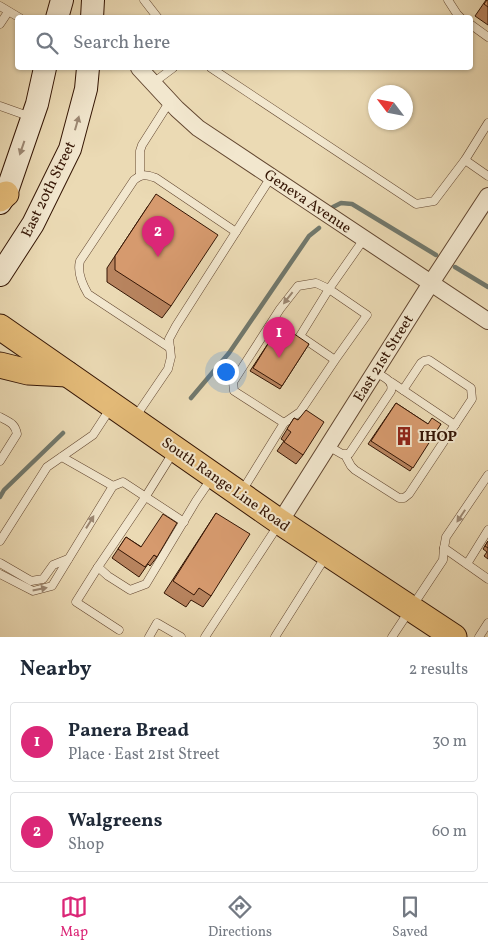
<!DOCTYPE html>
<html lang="en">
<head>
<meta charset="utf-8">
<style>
	body { margin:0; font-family:Vollkorn,serif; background:#f6f6f7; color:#1f2937 }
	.compass { position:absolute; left:368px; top:85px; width:45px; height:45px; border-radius:50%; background:#fff; box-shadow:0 1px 4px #0004; rotate:302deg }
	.you { position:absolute; left:225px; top:371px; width:18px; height:18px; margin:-12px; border:4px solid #fff; border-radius:50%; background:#1a73e8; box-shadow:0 0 0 8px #1a73e833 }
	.badge { display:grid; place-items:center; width:32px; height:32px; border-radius:50%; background:#db2777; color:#fff; font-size:16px; font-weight:700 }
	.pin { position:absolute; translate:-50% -41px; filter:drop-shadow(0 1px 2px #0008) }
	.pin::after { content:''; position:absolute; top:26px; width:18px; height:15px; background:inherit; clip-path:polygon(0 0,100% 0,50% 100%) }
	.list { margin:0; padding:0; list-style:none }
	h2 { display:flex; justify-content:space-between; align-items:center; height:65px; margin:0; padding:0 20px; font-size:21px }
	h2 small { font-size:16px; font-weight:400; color:#747a83 }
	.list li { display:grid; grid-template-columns:32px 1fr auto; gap:15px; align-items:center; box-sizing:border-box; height:80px; margin:0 10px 10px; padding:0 10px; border:1px solid #e0e1e3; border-radius:5px }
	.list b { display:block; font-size:19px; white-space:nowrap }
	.list p { margin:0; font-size:16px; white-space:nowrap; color:#747a83 }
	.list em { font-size:16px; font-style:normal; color:#747a83 }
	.icon { flex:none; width:28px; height:28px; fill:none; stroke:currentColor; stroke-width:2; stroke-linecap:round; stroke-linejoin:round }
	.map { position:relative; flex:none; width:488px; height:637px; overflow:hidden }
	.search { position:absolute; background:#fff; box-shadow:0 1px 4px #0004; left:15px; right:15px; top:15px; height:55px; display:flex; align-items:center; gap:12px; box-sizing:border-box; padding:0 18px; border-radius:5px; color:#747a83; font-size:19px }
	.sheet { height:245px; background:#fff }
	nav { display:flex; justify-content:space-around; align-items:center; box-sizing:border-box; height:70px; border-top:1px solid #e0e1e3; background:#fff; font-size:14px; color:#747a83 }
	nav a { display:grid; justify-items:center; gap:2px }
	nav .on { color:#db2777 }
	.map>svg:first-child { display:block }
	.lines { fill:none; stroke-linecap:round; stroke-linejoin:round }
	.stream { stroke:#71786c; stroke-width:4.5 }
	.service-casing { stroke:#624630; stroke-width:9 }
	.minor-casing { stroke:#624630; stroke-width:18 }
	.secondary-casing { stroke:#341504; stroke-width:24 }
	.primary-casing { stroke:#341504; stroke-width:27 }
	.service { stroke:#f2e7ce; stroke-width:8 }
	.minor { stroke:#f2e7ce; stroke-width:16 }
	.secondary { stroke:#f2e7ce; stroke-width:22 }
	.primary { stroke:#e6bd7a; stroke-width:25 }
	.wall { fill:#b8845f; stroke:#341504 }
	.building { fill:#d69a6e; stroke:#341504 }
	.oneway { fill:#9c8873 }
	.labels { text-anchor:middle; stroke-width:4; stroke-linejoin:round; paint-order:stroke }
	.street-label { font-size:15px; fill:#341504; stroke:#f2e7ce }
	.poi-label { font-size:15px; font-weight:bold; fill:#341504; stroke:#f2e7ce; text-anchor:start }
</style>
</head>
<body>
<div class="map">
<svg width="488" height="637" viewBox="0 0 488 637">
	<rect width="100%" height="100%" fill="#ebdab4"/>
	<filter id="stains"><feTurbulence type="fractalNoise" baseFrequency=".004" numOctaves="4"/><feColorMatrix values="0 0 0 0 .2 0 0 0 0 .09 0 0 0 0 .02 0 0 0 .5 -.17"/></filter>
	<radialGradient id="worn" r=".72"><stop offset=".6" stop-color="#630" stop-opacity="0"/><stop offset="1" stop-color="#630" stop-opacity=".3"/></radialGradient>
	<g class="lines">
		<g class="stream">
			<path d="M333,207L341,203L352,204L436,255"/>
			<path d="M455,267L488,287"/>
			<path d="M191,398L229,353L309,236L319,228"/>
			<path d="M0,497L4,490L63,433"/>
		</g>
		<g class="service-casing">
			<g id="service">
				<path d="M144,0L158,18"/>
				<path d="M448,0L457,14L461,18"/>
				<path d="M0,6L20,18"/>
				<path d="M0,24L8,12"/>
				<path d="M470,24L488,37"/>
				<path d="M211,68L416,204L434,201L465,160L488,176"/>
				<path d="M153,83L173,68"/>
				<path d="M0,106L31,117"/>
				<path d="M465,160L488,123"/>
				<path d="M140,175V151L142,145L170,101"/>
				<path d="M170,348L88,294C82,284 77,272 80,261L134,180C143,173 147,175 156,178L236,232"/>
				<path d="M335,360L300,412L284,423L234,391L233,382L280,309L298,286L316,283L329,289L367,315L335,360L300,336L329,289L364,239"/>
				<path d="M403,390L455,425"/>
				<path d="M136,416L168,369L171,357L169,339L176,326L271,177"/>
				<path d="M0,417C9,422 15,423 17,434L0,461"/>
				<path d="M328,446L342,454H349L391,391C394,380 383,377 375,372"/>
				<path d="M174,451L146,496L98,567L108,576L130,590L146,584L196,501L211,479"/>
				<path d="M345,455L351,466L355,470L399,498H404L409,494L472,399L471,388L429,360L424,361L421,363L403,390L391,382"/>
				<path d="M62,457L113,486"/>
				<path d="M488,475L446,537L444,548L488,579"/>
				<path d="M242,491L284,423"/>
				<path d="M0,541L47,467L93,435L110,409"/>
				<path d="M0,563L31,581L43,579L53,565L68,559"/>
				<path d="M467,564L488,530"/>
				<path d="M98,567L76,602L119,630"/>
				<path d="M0,574L33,591L52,586L113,486L123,482L184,522"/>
				<path d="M149,637L157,623L181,637"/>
				<path d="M205,637L279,524"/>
				<path d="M275,637L326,556"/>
				<path d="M392,637L443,560L444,548"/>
				<path d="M479,637L488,623"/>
			</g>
		</g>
		<g class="minor-casing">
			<g id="minor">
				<path d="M139,68L177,109L198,128L488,321"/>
				<path d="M280,522L431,283L488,196"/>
			</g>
		</g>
		<g class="secondary-casing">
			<g id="secondary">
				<path d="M57,18L62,0"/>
				<path d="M92,18L93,0"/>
				<path d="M0,203L6,194L37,104L45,68"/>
				<path d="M0,275L33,224L70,149L86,89L88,68"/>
			</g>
		</g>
		<g class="primary-casing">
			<g id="primary">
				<path d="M0,199L6,194"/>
				<path d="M0,327L280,522L454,637"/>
				<path d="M0,365L28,372L67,374"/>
			</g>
		</g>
		<use href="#service" class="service"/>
		<use href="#minor" class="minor"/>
		<use href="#secondary" class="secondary"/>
		<use href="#primary" class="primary"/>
	</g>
	<g class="wall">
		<path d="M486,0H488V25L475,16Z"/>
		<path d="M148,206L171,306L162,318L107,282V268Z"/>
		<path d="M271,339L274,341L309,344L280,389L250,371Z"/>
		<path d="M396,403L428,424H441L410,471L368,444Z"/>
		<path d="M294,418L298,420L303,455L296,464L277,451L284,441L281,439Z"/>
		<path d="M216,513L211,596L203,607L191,600L186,607L164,593Z"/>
		<path d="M126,537L157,557L150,566L148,564L139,577L112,558Z"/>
		<path d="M488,541V559L484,556L487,552L483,549Z"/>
	</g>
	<g class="building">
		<path d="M487,0H488V7L484,4Z"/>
		<path d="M156,194L218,235L171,306L115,270V256Z"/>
		<path d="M284,327L309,344L282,386L253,368L271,339L275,341Z"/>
		<path d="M396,403L428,424L432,418L441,424L413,468L371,441Z"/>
		<path d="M306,410L324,422L303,455L284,442L291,432L287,429L294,418L298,420Z"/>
		<path d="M216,513L250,534L211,596L199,588L194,595L173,581Z"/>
		<path d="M163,514L177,523L157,557L154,555L145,567L118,549L126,537L141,547Z"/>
		<path d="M488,541V548L485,546Z"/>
	</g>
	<defs><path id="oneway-solid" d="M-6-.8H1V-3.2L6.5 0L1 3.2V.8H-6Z" transform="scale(1.25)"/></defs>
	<g class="oneway">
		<use href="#oneway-solid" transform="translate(77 123) rotate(-74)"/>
		<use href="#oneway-solid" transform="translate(22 148) rotate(109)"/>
		<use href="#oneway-solid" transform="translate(288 298) rotate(128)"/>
		<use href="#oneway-solid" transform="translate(461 516) rotate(124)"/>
		<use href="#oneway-solid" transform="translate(90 522) rotate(-58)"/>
		<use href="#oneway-solid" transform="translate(40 589) rotate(-11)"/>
	</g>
	<defs>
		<g id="building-bare" transform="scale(1.5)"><path d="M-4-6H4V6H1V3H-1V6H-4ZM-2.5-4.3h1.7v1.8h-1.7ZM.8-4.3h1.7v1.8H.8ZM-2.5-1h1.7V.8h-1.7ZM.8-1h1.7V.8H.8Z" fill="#8f2418" stroke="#f2e7ce" stroke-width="2.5" paint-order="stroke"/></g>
	</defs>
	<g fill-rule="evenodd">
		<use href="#building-bare" x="404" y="436"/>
	</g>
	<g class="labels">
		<g class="street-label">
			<text transform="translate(48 189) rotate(-64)" y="5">East 20th Street</text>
			<text transform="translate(308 201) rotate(34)" y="5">Geneva Avenue</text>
			<text transform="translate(383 358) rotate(-58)" y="5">East 21st Street</text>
			<text transform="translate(226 484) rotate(35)" y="5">South Range Line Road</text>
		</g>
		<g class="poi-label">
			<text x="419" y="441">IHOP</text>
		</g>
	</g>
	<rect width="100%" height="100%" filter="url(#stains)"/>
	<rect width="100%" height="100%" fill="url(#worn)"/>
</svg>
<svg class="compass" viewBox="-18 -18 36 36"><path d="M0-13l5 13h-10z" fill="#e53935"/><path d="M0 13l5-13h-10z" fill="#747a83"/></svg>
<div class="you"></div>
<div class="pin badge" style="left:279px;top:358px">1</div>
<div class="pin badge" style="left:158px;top:257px">2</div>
<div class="search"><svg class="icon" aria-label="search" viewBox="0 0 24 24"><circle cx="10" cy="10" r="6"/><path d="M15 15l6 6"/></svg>Search here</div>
</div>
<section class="sheet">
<h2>Nearby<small>2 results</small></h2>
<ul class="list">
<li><span class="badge">1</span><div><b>Panera Bread</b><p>Place · East 21st Street</p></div><em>30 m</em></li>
<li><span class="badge">2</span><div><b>Walgreens</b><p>Shop</p></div><em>60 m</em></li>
</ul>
</section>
<nav>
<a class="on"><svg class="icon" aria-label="map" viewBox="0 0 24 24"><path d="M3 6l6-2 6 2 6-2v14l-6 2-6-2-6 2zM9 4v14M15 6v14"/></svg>Map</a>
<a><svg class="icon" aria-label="directions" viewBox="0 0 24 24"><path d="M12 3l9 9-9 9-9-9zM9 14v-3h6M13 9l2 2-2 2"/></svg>Directions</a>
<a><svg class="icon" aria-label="saved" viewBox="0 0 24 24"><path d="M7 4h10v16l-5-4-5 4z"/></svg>Saved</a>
</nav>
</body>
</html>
